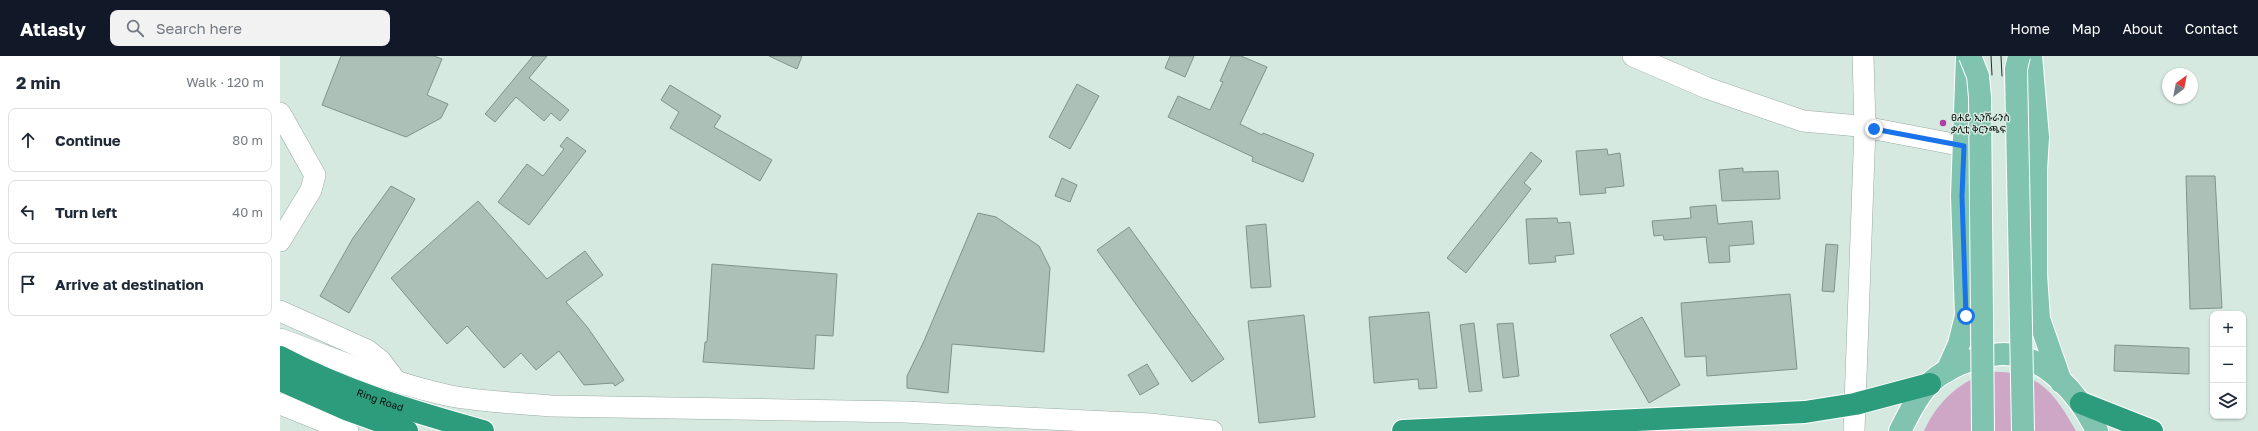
<!DOCTYPE html>
<html lang="en">
<head>
<meta charset="utf-8">
<style>
	body { margin:0; font-family:"Golos Text","Noto Sans Ethiopic",sans-serif; background:#f2f2f3; color:#1f2937 }
	.controls { position:absolute; right:12px; bottom:12px; display:grid; overflow:hidden; border-radius:8px; box-shadow:0 1px 3px #0004 }
	.controls button { width:36px; height:36px; display:grid; place-items:center; padding:0; border:0; border-bottom:1px solid #e0e1e3; background:#fff; color:#1f2937; font:20px sans-serif }
	.compass { position:absolute; left:1882px; top:12px; width:36px; height:36px; border-radius:50%; background:#fff; box-shadow:0 1px 3px #0004; rotate:32deg }
	.stop { position:absolute; width:12px; height:12px; margin:-9px; border:3px solid #1a73e8; border-radius:50%; background:#fff }
	.stop.end { background:#1a73e8; border-color:#fff; box-shadow:0 1px 4px #0008 }
	.list { margin:0; padding:0; list-style:none }
	h2 { display:flex; justify-content:space-between; align-items:center; height:52px; margin:0; padding:0 16px; font-size:17px }
	h2 small { font-size:13px; font-weight:400; color:#747a83 }
	.list li { display:grid; grid-template-columns:26px 1fr auto; gap:12px; align-items:center; box-sizing:border-box; height:64px; margin:0 8px 8px; padding:0 8px; border:1px solid #e0e1e3; border-radius:8px }
	.list b { display:block; font-size:15px; white-space:nowrap }
	.list em { font-size:13px; font-style:normal; color:#747a83 }
	.icon { flex:none; width:22px; height:22px; fill:none; stroke:currentColor; stroke-width:2; stroke-linecap:round; stroke-linejoin:round }
	.map { position:relative; flex:none; width:1978px; height:375px; overflow:hidden }
	header { display:flex; align-items:center; gap:24px; box-sizing:border-box; height:56px; padding:0 20px; background:#111827; color:#fff }
	header strong { font-size:19px }
	nav { display:flex; gap:22px; margin-inline-start:auto; font-size:14px }
	.search { width:280px; height:36px; background:#f2f2f3; display:flex; align-items:center; gap:10px; box-sizing:border-box; padding:0 14px; border-radius:8px; color:#747a83; font-size:15px }
	main { display:flex }
	aside { flex:1; background:#fff }
	.map>svg:first-child { display:block }
	.green { fill:#cea6c6 }
	.building { fill:#adc0b8; stroke:#81928b }
	.lines { fill:none; stroke-linecap:round; stroke-linejoin:round }
	.minor-casing { stroke:#99aba4; stroke-width:22 }
	.major-casing { stroke:#fff; stroke-width:24 }
	.highway-casing { stroke:#fff; stroke-width:24 }
	.minor { stroke:#fff; stroke-width:21 }
	.major { stroke:#80c4b0; stroke-width:22 }
	.highway { stroke:#2c9c7c; stroke-width:22 }
	.tram { stroke:#242c28; stroke-width:1 }
	.major-bridge-casing { stroke:#fff; stroke-width:24; stroke-linecap:butt }
	.major-bridge { stroke:#80c4b0; stroke-width:22 }
	.route { stroke:#1a73e8; stroke-width:5 }
	.poi-dot { fill:#ae41a0; stroke:#d6e9e1; stroke-width:1.5 }
	.labels { text-anchor:middle; stroke-width:3; stroke-linejoin:round; paint-order:stroke }
	.poi-label { font-size:10px; fill:#080e0b; stroke:#d6e9e1; text-anchor:start }
	.street-label { font-size:10px; fill:#080e0b; stroke:#d6e9e1 }
</style>
</head>
<body>
<header>
<strong>Atlasly</strong>
<div class="search"><svg class="icon" aria-label="search" viewBox="0 0 24 24"><circle cx="10" cy="10" r="6"/><path d="M15 15l6 6"/></svg>Search here</div>
<nav><a>Home</a><a>Map</a><a>About</a><a>Contact</a></nav>
</header>
<main>
<aside>
<h2>2 min<small>Walk · 120 m</small></h2>
<ul class="list">
<li><svg class="icon" aria-label="ahead" viewBox="0 0 24 24"><path d="M12 20V5M6 11l6-6 6 6"/></svg><div><b>Continue</b></div><em>80 m</em></li>
<li><svg class="icon" aria-label="left" viewBox="0 0 24 24"><path d="M17 20v-9H6M10 6l-5 5 5 5"/></svg><div><b>Turn left</b></div><em>40 m</em></li>
<li><svg class="icon" aria-label="arrive" viewBox="0 0 24 24"><path d="M6 21V4h12l-3 4 3 4H6"/></svg><div><b>Arrive at destination</b></div></li>
</ul>
</aside>
<div class="map">
<svg width="1978" height="375" viewBox="0 0 1978 375">
	<rect width="100%" height="100%" fill="#d6e9e1"/>
	<path class="green" d="M1708,316C1758,314 1773,335 1796,375H1644C1657,346 1678,327 1708,316Z"/>
	<g class="building">
		<path d="M61,0H154L162,3L147,39L168,48L161,62L126,81L42,49Z"/>
		<path d="M253,0H267L249,22L289,54L280,65L271,57L264,65L236,41L215,66L205,58Z"/>
		<path d="M489,0H522L517,13Z"/>
		<path d="M890,0H914L905,21L885,12Z"/>
		<path d="M951,0H961L987,11L960,68L982,79L983,77L1034,98L1023,126L972,105L973,101L888,61L898,40L930,54L943,26L940,25Z"/>
		<path d="M797,28L819,40L790,93L769,81Z"/>
		<path d="M390,29L441,60L434,71L492,104L480,125L390,72L399,56L381,44Z"/>
		<path d="M287,81L306,95L249,169L218,146L247,108L263,120L284,93L280,90Z"/>
		<path d="M1327,93L1328,99L1340,97L1344,130L1325,132L1326,137L1300,139L1296,95Z"/>
		<path d="M1251,96L1262,105L1244,127L1251,133L1186,217L1167,202Z"/>
		<path d="M1463,112V116L1498,115L1500,143L1442,145L1439,114Z"/>
		<path d="M1906,120H1935L1942,252L1910,253Z"/>
		<path d="M782,122L797,129L790,146L775,140Z"/>
		<path d="M111,130L135,143L69,257L40,240L73,182Z"/>
		<path d="M198,145L267,223L305,195L323,219L286,246L308,272L344,324L335,330L333,327L304,329L279,295L256,314L241,297L224,312L187,270L167,288L111,222Z"/>
		<path d="M1436,149L1438,168L1472,165L1474,188L1449,190L1450,206L1429,207L1426,181L1384,184L1383,179L1374,180L1372,165L1411,162L1410,151Z"/>
		<path d="M698,157L716,161L759,190L770,212L764,296L672,288L668,337L627,332V320L644,285Z"/>
		<path d="M1277,162L1278,167L1290,166L1294,198L1275,200L1276,206L1249,208L1246,163Z"/>
		<path d="M986,168L991,231L971,232L966,170Z"/>
		<path d="M849,171L944,303L912,326L817,194Z"/>
		<path d="M1546,188L1558,189L1554,236L1542,235Z"/>
		<path d="M432,208L557,218L553,280L536,279L534,313L423,306L425,286H427Z"/>
		<path d="M1510,238L1517,313L1427,320L1426,300L1405,301L1401,247Z"/>
		<path d="M1149,256L1157,332L1139,333L1138,323L1094,327L1089,261Z"/>
		<path d="M1024,259L1035,361L979,367L968,265Z"/>
		<path d="M1362,261L1400,329L1369,347L1330,279Z"/>
		<path d="M1194,267L1202,335L1189,336L1180,269Z"/>
		<path d="M1233,267L1239,320L1223,322L1217,268Z"/>
		<path d="M1835,289L1909,292V318L1834,315Z"/>
		<path d="M867,308L879,328L860,339L848,319Z"/>
	</g>
	<g class="lines">
		<g class="minor-casing">
			<g id="minor">
				<path d="M1353,0L1427,32L1523,65L1579,70L1684,90"/>
				<path d="M0,57L35,119L31,134L0,185"/>
				<path d="M0,255L87,294L100,304L116,325"/>
				<path d="M0,283C56,303 112,328 171,340C203,346 237,347 271,350L625,356L870,368L932,375"/>
				<path d="M0,348L68,375"/>
				<path d="M1574,375L1585,71L1583,0"/>
			</g>
		</g>
		<g class="major-casing">
			<g id="major">
				<path d="M1751,0L1758,81L1756,114V218L1759,263L1781,326"/>
				<path d="M1667,315L1679,288L1686,260L1682,140L1687,0"/>
				<path d="M1620,375C1628,359 1637,341 1649,328C1661,316 1681,306 1697,303C1705,301 1714,298 1722,298C1765,297 1800,340 1817,375"/>
			</g>
		</g>
		<g class="highway-casing">
			<g id="highway">
				<path id="s1" d="M0,301C64,335 134,356 203,375"/>
				<path d="M0,324L68,354L127,375"/>
				<path d="M1801,347L1872,375"/>
				<path d="M1123,375L1525,356L1575,348L1650,328"/>
			</g>
		</g>
		<use href="#minor" class="minor"/>
		<use href="#major" class="major"/>
		<use href="#highway" class="highway"/>
		<g class="tram">
			<path d="M1711,0L1712,19"/>
			<path d="M1721,0L1722,20"/>
		</g>
		<g class="major-bridge-casing">
			<g id="major-bridge">
				<path d="M1690,0L1698,20L1700,41L1703,375"/>
				<path d="M1739,0L1736,13L1743,375"/>
			</g>
		</g>
		<use href="#major-bridge" class="major-bridge"/>
	</g>
	<g class="lines">
		<path class="route" d="M1594,73L1684,90L1682,140L1686,260"/>
	</g>
	<circle class="poi-dot" cx="1663" cy="67" r="4"/>
	<g class="labels">
		<g class="poi-label">
			<text x="1671" y="65">ፀሐይ ኢንሹራንስ<tspan x="1671" dy="12">ቃሊቲ ቅርንጫፍ</tspan></text>
		</g>
		<g class="street-label">
			<text dy="4" stroke="none"><textPath href="#s1" startOffset="109">Ring Road</textPath></text>
		</g>
	</g>
</svg>
<div class="controls">
<button>+</button>
<button>−</button>
<button><svg class="icon" aria-label="layers" viewBox="0 0 24 24"><path d="M12 4l9 5-9 5-9-5zM3 14l9 5 9-5"/></svg></button>
</div>
<svg class="compass" viewBox="-18 -18 36 36"><path d="M0-13l5 13h-10z" fill="#e53935"/><path d="M0 13l5-13h-10z" fill="#747a83"/></svg>
<div class="stop" style="left:1686px;top:260px"></div>
<div class="stop end" style="left:1594px;top:73px"></div>
</div>
</main>
</body>
</html>
